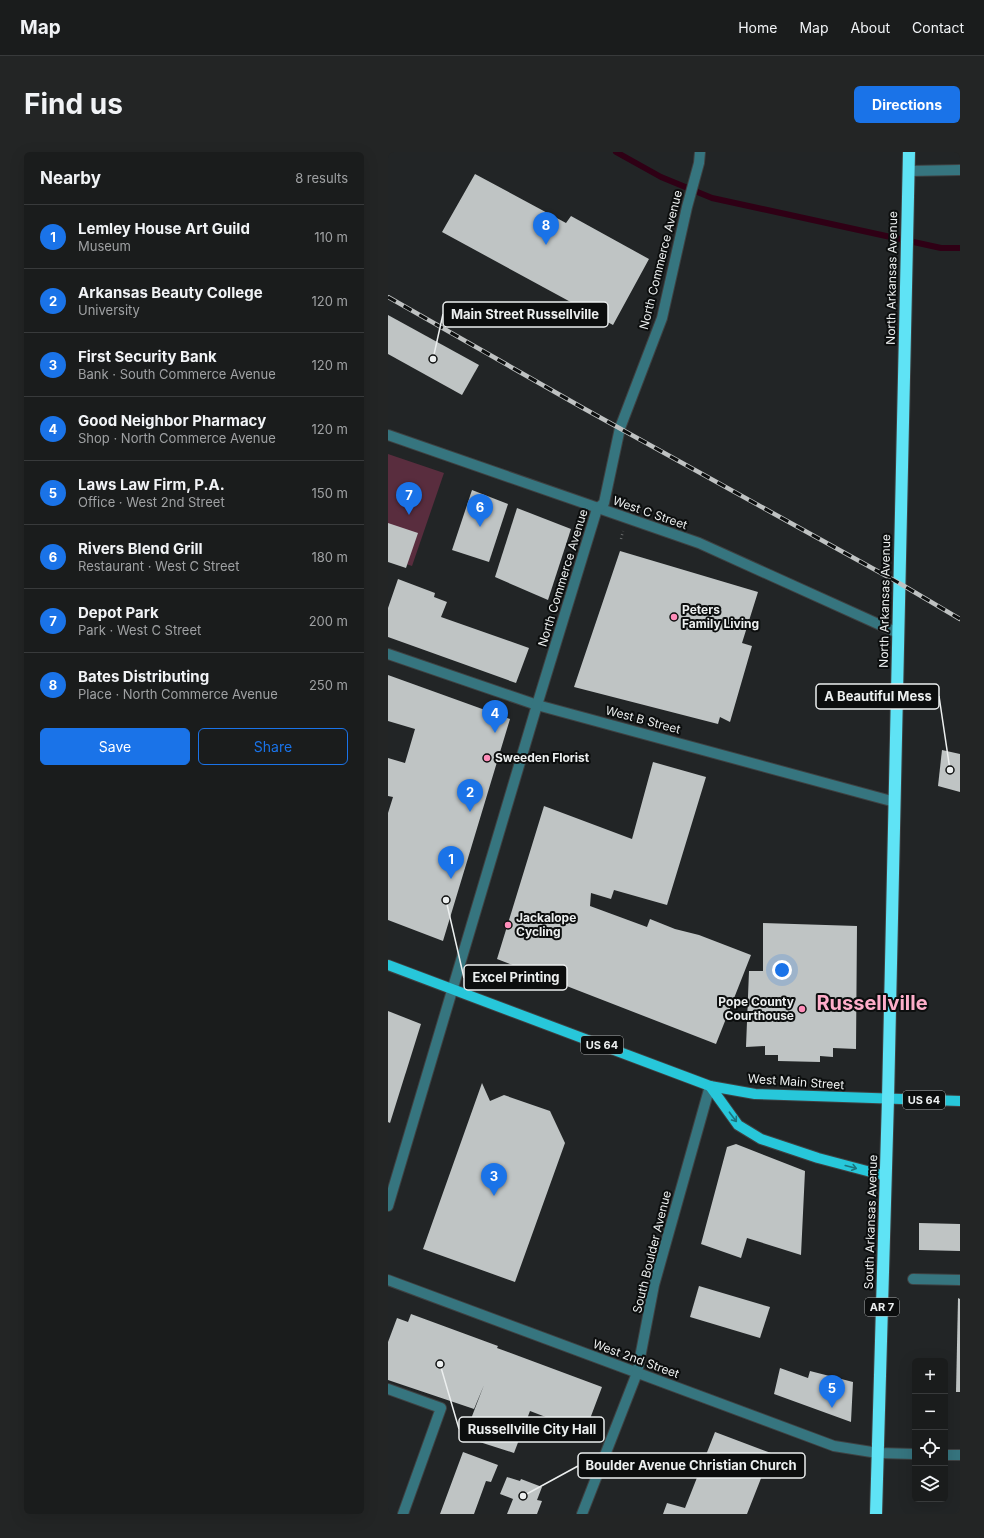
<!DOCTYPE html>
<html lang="en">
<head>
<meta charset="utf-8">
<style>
	body { margin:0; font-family:Inter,sans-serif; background:#232525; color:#f1f3f6 }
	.controls { position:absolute; right:12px; bottom:12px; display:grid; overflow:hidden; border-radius:6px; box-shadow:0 4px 16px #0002 }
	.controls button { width:36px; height:36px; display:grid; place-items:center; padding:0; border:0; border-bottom:1px solid #383a3b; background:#1a1c1c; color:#f1f3f6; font:20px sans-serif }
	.you { position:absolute; left:394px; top:818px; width:14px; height:14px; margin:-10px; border:3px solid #fff; border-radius:50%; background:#1a73e8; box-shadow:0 0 0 6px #1a73e833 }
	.badge { display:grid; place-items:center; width:26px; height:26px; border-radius:50%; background:#1a73e8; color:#fff; font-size:13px; font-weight:700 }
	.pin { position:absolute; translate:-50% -33px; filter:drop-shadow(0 1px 2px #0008) }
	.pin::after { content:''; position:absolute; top:21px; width:14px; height:12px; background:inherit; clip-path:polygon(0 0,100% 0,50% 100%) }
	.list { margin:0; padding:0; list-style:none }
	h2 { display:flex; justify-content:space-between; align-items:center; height:52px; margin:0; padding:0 16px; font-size:17px }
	h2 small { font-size:13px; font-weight:400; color:#9fa1a3 }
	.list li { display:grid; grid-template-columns:26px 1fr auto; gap:12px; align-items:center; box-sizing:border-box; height:64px; padding:0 16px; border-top:1px solid #383a3b }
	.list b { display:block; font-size:15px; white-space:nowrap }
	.list p { margin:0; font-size:13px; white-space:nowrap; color:#9fa1a3 }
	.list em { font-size:13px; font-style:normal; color:#9fa1a3 }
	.actions { display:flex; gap:8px; padding:12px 16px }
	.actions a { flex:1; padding:9px 0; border:1px solid #1a73e8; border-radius:6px; text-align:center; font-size:14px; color:#1a73e8 }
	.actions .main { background:#1a73e8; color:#fff }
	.icon { flex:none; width:22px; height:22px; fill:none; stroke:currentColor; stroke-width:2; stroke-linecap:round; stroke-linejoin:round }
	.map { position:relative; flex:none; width:572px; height:1362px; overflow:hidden; border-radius:6px }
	header { display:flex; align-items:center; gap:24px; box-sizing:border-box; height:56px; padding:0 20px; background:#1a1c1c; border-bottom:1px solid #383a3b }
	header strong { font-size:19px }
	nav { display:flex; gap:22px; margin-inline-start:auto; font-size:14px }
	.intro { display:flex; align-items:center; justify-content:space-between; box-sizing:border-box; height:96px; padding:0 24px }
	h1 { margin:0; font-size:28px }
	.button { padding:10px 18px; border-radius:6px; background:#1a73e8; color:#fff; font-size:14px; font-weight:700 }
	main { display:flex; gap:24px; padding:0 24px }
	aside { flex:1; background:#1a1c1c; border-radius:6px; box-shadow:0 4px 16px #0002 }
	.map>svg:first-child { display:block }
	.green { fill:#592d3e }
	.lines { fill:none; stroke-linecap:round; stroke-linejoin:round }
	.stream { stroke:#2f0015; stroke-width:6 }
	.building { fill:#bfc4c4 }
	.minor-casing { stroke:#3e4142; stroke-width:12 }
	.major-casing { stroke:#3e4142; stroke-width:12 }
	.highway-casing { stroke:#3e4142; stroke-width:14 }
	.path { stroke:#646767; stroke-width:2.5; stroke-dasharray:1 3; stroke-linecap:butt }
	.minor { stroke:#36757f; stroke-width:10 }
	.major { stroke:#27c7da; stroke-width:10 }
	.highway { stroke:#5fe3f5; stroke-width:12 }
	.rail-casing { stroke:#bfc2c2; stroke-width:4.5 }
	.rail { stroke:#0c0e0e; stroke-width:3; stroke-dasharray:9; stroke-linecap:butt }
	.oneway { stroke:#1b747e }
	.poi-dot { fill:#ff8eba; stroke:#0c0e0e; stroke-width:1.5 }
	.labels { text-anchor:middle; stroke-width:4; stroke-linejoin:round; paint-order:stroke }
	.shield { fill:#0c0e0e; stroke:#a9acac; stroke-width:1 }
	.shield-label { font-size:11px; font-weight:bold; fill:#ecefef }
	.street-label { font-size:12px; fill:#ecefef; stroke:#0c0e0e }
	.poi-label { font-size:12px; font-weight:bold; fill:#ecefef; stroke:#0c0e0e; text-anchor:start }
	.town-label { font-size:20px; font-weight:bold; fill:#feaeca; stroke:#0c0e0e }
	.leader { fill:none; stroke:#ecefef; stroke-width:1.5 }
	.callout-dot { fill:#ecefef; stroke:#0c0e0e; stroke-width:1.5 }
	.callout { fill:#0c0e0e; stroke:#ecefef; stroke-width:1.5 }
	.callout-label { font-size:13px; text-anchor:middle; font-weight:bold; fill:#ecefef }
</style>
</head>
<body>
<header>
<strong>Map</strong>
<nav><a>Home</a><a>Map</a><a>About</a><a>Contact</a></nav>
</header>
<div class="intro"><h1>Find us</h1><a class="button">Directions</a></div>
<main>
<aside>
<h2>Nearby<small>8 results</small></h2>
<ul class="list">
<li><span class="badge">1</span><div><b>Lemley House Art Guild</b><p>Museum</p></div><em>110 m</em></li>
<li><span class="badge">2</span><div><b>Arkansas Beauty College</b><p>University</p></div><em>120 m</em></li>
<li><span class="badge">3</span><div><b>First Security Bank</b><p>Bank · South Commerce Avenue</p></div><em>120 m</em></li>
<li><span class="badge">4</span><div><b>Good Neighbor Pharmacy</b><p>Shop · North Commerce Avenue</p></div><em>120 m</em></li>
<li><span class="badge">5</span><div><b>Laws Law Firm, P.A.</b><p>Office · West 2nd Street</p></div><em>150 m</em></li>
<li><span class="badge">6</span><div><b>Rivers Blend Grill</b><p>Restaurant · West C Street</p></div><em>180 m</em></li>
<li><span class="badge">7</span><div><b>Depot Park</b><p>Park · West C Street</p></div><em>200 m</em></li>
<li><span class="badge">8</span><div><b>Bates Distributing</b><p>Place · North Commerce Avenue</p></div><em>250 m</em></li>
</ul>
<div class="actions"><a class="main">Save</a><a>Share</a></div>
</aside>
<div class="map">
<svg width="572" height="1362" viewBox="0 0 572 1362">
	<rect width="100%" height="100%" fill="#222526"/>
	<path class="green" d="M0,302L56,321L24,414L0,406Z"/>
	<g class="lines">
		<path class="stream" d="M228,0L273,25L324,46L553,96H572"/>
	</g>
	<g class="building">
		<path d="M87,22L178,71L183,64L261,107L225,173L54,80Z"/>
		<path d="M0,163L91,213L74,243L0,202Z"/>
		<path d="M84,338L120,352L101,410L64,398Z"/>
		<path d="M129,356L183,377L160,448L107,425Z"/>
		<path d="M0,371L30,381L18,416L0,410Z"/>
		<path d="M232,399L370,440L354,491L364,494L342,570L332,565L330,572L186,535Z"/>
		<path d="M10,427L47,441L46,445L59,450L53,465L141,496L128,531L0,485V456Z"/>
		<path d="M0,523L122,567L55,789L0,768V661L5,645L0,644V606L17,611L27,577L0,569Z"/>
		<path d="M554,598L572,602V640L550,634Z"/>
		<path d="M265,610L318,625L279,753L226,738L223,747L203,741L202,754L259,775L262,767L287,777L311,783L363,803L328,892L109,807L156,654L244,687Z"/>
		<path d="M375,771L469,774L468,897L445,896V905L432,904V910L390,909V903H377V894L358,895L361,819H375Z"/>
		<path d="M0,859L33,872L2,971L0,970Z"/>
		<path d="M94,931L102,949L116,943L162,959L177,991L127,1130L35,1097Z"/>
		<path d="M348,992L417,1019L413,1103L359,1086L353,1106L313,1092L339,995Z"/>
		<path d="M531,1071L572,1072V1099L531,1098Z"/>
		<path d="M311,1134L382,1155L372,1186L302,1165Z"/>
		<path d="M570,1146L572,1147V1240H568Z"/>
		<path d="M23,1162L110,1194L109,1196L214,1235L197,1280L142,1259L126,1301L76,1285L96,1233L86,1257L0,1228V1190L9,1166L20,1170Z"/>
		<path d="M392,1216L420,1226L422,1219L465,1230L463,1270L386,1242Z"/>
		<path d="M327,1280L383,1301L359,1362H275L279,1351L297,1356Z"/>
		<path d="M75,1300L110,1313L103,1330L98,1329L86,1362H52Z"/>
		<path d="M119,1325L132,1329L133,1327L154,1335L149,1348L154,1349L149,1362H119L125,1347L112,1342Z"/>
	</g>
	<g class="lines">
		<g class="minor-casing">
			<g id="minor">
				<path d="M520,19L572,18"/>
				<path d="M0,283L311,391L510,481"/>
				<path d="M0,502L149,553L507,650"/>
				<path d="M0,1054L149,553L209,357L216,351L232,276L274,166L299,55L311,11L312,0"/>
				<path d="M525,1127L572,1128"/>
				<path d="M0,1128L446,1294L490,1301L527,1302"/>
				<path d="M0,1237L53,1256L15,1362"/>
				<path d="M557,1303H572"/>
				<path d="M194,1362L249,1221L266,1133L322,934"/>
			</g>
		</g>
		<g class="major-casing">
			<g id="major">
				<path d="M0,813L322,934L367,942L572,949"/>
				<path d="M322,934L350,973L373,987L430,1006L498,1024"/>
			</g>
		</g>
		<g class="highway-casing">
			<path id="highway" d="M488,1362L500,947L521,0"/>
		</g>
		<path class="path" d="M233,387L235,379"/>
		<use href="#minor" class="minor"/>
		<use href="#major" class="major"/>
		<use href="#highway" class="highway"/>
		<g class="rail-casing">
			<path id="rail" d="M0,145L195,256L511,431L572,467"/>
		</g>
		<use href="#rail" class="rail"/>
	</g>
	<defs><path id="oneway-shaft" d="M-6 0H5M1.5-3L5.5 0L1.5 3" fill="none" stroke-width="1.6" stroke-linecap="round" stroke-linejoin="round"/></defs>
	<g class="oneway">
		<use href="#oneway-shaft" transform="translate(345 965) rotate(53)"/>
		<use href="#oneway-shaft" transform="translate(463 1015) rotate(15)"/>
	</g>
	<g class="poi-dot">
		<circle cx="286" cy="465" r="4"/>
		<circle cx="99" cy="606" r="4"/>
		<circle cx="120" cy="773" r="4"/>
		<circle cx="414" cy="857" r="4"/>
	</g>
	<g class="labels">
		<g class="shield">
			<rect x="193" y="884" width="42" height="18" rx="3"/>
			<rect x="515" y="939" width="42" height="18" rx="3"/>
			<rect x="477" y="1146" width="34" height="18" rx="3"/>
		</g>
		<g class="shield-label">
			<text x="214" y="897">US 64</text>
			<text x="536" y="952">US 64</text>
			<text x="494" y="1159">AR 7</text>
		</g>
		<g class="street-label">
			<text transform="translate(273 108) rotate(-76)" y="4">North Commerce Avenue</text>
			<text transform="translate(504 126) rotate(-89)" y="4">North Arkansas Avenue</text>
			<text transform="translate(262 361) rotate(19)" y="4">West C Street</text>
			<text transform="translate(175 426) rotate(-73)" y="4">North Commerce Avenue</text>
			<text transform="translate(497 449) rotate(-89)" y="4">North Arkansas Avenue</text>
			<text transform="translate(255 568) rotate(15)" y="4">West B Street</text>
			<text transform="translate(408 930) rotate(4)" y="4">West Main Street</text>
			<text transform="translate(483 1070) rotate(-88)" y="4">South Arkansas Avenue</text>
			<text transform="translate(264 1100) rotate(-76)" y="4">South Boulder Avenue</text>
			<text transform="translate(248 1207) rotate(20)" y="4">West 2nd Street</text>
		</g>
		<g class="poi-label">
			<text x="294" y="462">Peters<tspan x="294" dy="14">Family Living</tspan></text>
			<text x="107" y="610">Sweeden Florist</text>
			<text x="128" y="770">Jackalope<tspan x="128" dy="14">Cycling</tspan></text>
			<text x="406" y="854" text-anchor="end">Pope County<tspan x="406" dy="14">Courthouse</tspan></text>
		</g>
		<g class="town-label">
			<text x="484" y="858">Russellville</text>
		</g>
	</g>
	<path class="leader" d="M45 207L55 162M562 618L551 544M58 748L76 826M52 1212L71 1277M135 1344L190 1314"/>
	<g class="callout-dot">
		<circle cx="45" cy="207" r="4"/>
		<circle cx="562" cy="618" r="4"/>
		<circle cx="58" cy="748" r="4"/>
		<circle cx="52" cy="1212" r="4"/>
		<circle cx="135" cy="1344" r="4"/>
	</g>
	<g class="callout">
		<rect x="55" y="150" width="165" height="25" rx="4"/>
		<rect x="428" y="532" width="123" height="25" rx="4"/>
		<rect x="76" y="813" width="103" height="25" rx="4"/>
		<rect x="71" y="1265" width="145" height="25" rx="4"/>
		<rect x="190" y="1301" width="227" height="25" rx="4"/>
	</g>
	<g class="callout-label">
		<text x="137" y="167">Main Street Russellville</text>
		<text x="490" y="549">A Beautiful Mess</text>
		<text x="128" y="830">Excel Printing</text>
		<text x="144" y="1282">Russellville City Hall</text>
		<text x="303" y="1318">Boulder Avenue Christian Church</text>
	</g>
</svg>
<div class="controls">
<button>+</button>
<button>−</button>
<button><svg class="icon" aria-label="locate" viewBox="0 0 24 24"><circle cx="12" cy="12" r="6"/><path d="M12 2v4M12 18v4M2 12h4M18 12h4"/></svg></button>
<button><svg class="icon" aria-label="layers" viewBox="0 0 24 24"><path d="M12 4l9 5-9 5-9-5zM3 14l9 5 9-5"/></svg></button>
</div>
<div class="you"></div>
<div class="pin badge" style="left:63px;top:727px">1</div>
<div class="pin badge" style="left:82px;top:660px">2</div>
<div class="pin badge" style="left:106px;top:1044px">3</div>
<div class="pin badge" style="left:107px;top:581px">4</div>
<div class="pin badge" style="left:444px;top:1256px">5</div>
<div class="pin badge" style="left:92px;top:375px">6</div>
<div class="pin badge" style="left:21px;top:363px">7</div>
<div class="pin badge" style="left:158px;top:93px">8</div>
</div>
</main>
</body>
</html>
